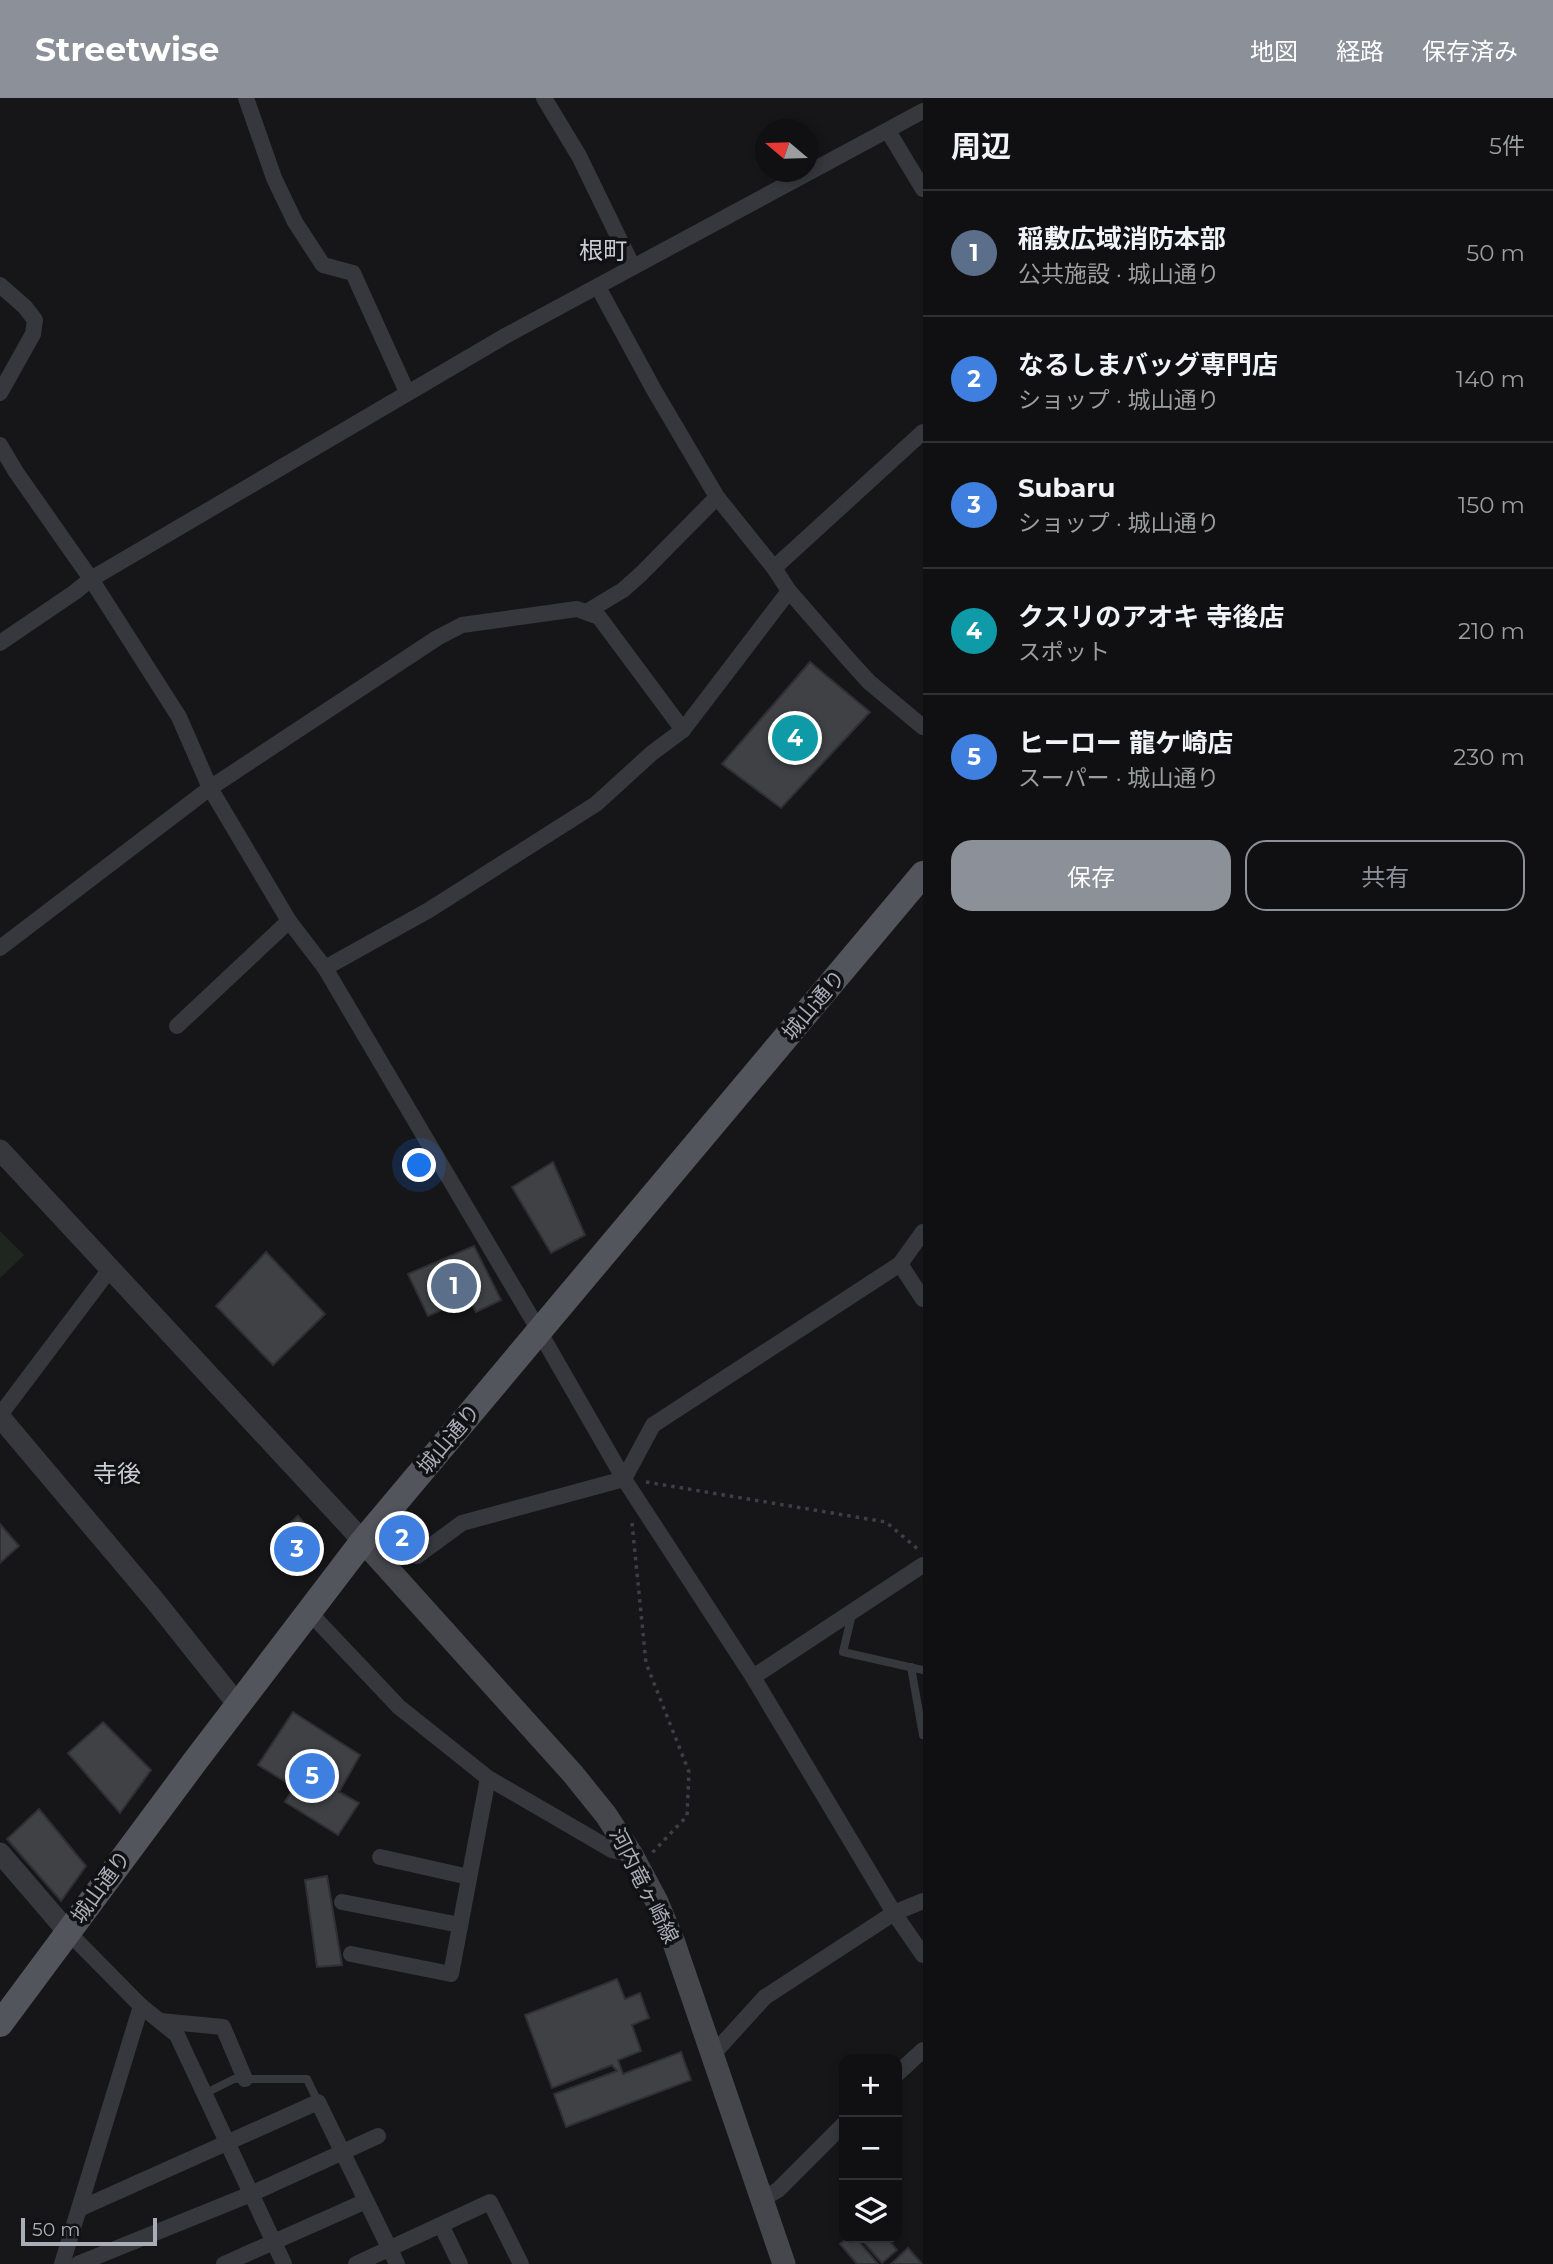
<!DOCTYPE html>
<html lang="ja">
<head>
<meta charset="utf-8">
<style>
	body { margin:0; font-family:Montserrat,"Noto Sans JP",sans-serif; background:#1e1e20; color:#f1f3f6 }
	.controls { position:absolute; right:21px; bottom:21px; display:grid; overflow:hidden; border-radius:14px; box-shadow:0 4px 10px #0003 }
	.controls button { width:63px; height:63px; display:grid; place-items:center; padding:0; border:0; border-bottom:2px solid #303032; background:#101012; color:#f1f3f6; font:35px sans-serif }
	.compass { position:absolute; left:755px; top:21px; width:63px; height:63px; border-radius:50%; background:#101012; box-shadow:0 4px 10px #0003; rotate:289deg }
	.scale { position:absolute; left:21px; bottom:18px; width:136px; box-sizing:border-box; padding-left:7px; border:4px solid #a8adb8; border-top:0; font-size:19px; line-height:24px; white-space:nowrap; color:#a8adb8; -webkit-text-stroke:5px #111113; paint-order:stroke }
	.you { position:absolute; left:420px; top:1068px; width:24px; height:24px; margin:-18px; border:5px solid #fff; border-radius:50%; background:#1a73e8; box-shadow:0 0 0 10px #1a73e833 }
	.badge { display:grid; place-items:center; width:46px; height:46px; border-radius:50%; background:#8c9099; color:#fff; font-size:23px; font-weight:700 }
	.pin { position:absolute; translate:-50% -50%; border:4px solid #fff; box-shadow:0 2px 7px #0006 }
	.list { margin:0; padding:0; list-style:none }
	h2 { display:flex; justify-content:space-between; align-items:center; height:91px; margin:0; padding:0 28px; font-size:30px }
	h2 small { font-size:23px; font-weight:400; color:#9c9d9f }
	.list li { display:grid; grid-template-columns:46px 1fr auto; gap:21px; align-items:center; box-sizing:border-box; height:126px; padding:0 28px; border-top:2px solid #303032 }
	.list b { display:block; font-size:26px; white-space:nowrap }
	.list p { margin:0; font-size:23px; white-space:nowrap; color:#9c9d9f }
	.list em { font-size:23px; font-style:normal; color:#9c9d9f }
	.actions { display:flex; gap:14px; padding:21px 28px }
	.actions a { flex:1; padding:16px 0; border:2px solid #8c9099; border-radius:21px; text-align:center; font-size:24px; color:#8c9099 }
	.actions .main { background:#8c9099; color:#fff }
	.icon { flex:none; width:38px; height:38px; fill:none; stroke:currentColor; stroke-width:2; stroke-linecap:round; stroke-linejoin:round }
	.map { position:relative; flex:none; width:923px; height:2166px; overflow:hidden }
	header { display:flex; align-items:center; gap:42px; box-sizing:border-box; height:98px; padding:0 35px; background:#8c9099; color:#fff }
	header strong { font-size:33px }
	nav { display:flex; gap:38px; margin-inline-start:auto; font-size:24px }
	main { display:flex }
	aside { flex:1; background:#101012 }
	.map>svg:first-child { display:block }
	.green { fill:#1e261f }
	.building { fill:#404145; stroke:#303034; stroke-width:2 }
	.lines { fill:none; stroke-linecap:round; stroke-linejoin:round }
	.path { stroke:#3d3f44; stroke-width:3.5; stroke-dasharray:3.5 5; stroke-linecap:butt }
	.service { stroke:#37383d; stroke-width:8 }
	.minor { stroke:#37383d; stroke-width:16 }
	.tertiary { stroke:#37383d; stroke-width:21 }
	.secondary { stroke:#45474d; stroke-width:23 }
	.primary { stroke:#53555c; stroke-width:26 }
	.labels { text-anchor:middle; stroke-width:7; stroke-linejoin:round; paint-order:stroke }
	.street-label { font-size:21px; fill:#a8adb8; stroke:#111113 }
	.quarter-label { font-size:24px; fill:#c9ccd4; stroke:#111113 }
</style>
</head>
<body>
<header>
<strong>Streetwise</strong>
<nav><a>地図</a><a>経路</a><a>保存済み</a></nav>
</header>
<main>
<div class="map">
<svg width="923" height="2166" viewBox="0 0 923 2166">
	<rect width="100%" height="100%" fill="#161618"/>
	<path class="green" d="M0,1133L24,1157L0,1180Z"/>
	<g class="building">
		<path d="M810,564L870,614L781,710L722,666Z"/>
		<path d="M553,1064L585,1137L551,1155L512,1089Z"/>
		<path d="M474,1148L501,1202L476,1214L469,1200L428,1218L408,1176Z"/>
		<path d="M266,1154L325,1216L273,1267L216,1208Z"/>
		<path d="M298,1418L323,1446L299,1467L274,1439Z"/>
		<path d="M0,1426L19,1448L0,1465Z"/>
		<path d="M293,1614L360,1657L339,1694L359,1705L338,1737L285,1704L294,1689L258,1667Z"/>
		<path d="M103,1624L151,1672L120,1715L68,1655Z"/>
		<path d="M39,1711L86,1768L61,1803L7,1741Z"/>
		<path d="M327,1778L342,1867L317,1869L305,1782Z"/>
		<path d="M617,1881L625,1901L640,1895L649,1920L632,1927L641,1953L618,1962L623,1976L681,1954L691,1982L566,2029L554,1996L617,1973L612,1967L552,1990L525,1917Z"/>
		<path d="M848,2140H856L878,2166H857L840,2146Z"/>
		<path d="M860,2140H887L897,2152L882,2165Z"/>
		<path d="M908,2150L922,2166H891Z"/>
	</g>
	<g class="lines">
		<g class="path">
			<path d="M646,1384L886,1424L919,1452"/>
			<path d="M632,1425L646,1565L689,1674L687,1718L652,1755"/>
		</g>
		<g class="service">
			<path d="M852,1516L843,1554L923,1572"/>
			<path d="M911,1569L923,1637"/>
			<path d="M204,1996L234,1981H307L318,2004"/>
		</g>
		<g class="minor">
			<path d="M246,0L274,80L295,124L323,167L353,175L407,294"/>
			<path d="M544,0L579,58L633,169"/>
			<path d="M888,33L923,91"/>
			<path d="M0,187L25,209L35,222L33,236L0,295"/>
			<path d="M598,189L654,292L717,399L774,470L789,493L849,562L869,584L923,629"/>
			<path d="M0,347L16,374L91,481L179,619L210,690L289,823L325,870L531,1219L624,1381L753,1579L894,1815L923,1857"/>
			<path d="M774,470L923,334"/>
			<path d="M588,513L623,492L641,476L717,399"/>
			<path d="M0,545L75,494L91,481L507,237L923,13"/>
			<path d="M0,850L210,690L437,540L462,527L577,511L599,519L683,632"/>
			<path d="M325,870L429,812L596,706L652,655L683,632L789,493"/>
			<path d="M177,928L289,823"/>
			<path d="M900,1166L923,1134"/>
			<path d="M0,1317L110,1171"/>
			<path d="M417,1458L462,1425L624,1381L653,1327L900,1166L923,1201"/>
			<path d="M309,1514L399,1609L488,1680L612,1752L632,1757"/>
			<path d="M753,1579L923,1467"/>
			<path d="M380,1759L469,1779"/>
			<path d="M342,1804L460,1827"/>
			<path d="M68,1834L141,1908L177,1937L284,2166"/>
			<path d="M351,1856L451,1876L488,1680"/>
			<path d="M160,1923L223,1929L245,1981"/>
			<path d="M714,1955L765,1899L894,1815L923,1803"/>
			<path d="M897,1976L923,1952"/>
			<path d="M762,2101L778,2092L844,2026"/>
			<path d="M79,2111L318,2004L397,2166"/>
			<path d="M441,2127L460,2166"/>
			<path d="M62,2166L141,1908"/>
			<path d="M78,2166L251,2096L378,2038"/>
			<path d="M224,2166L366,2103"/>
			<path d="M356,2166L490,2104L521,2166"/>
		</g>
		<g class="tertiary">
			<path d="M0,1052L363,1443"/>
			<path d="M0,1319L156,1504L238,1607"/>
			<path d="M0,1755L68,1834"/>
		</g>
		<path class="secondary" d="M363,1443L573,1676L606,1717L632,1757L657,1804L674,1845L784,2166"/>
		<path class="primary" d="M0,1926L196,1662L363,1443L923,776"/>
	</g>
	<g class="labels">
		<g class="street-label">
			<text transform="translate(814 907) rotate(-50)" y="7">城山通り</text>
			<text transform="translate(449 1341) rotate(-50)" y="7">城山通り</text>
			<text transform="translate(644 1788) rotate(63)" y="7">河内竜ヶ崎線</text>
			<text transform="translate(101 1789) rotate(-54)" y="7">城山通り</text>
		</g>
		<g class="quarter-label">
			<text x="603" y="161">根町</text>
			<text x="117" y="1384">寺後</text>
		</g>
	</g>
</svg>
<div class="controls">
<button>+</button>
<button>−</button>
<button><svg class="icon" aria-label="layers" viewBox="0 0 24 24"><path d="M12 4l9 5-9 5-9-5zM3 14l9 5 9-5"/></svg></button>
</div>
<svg class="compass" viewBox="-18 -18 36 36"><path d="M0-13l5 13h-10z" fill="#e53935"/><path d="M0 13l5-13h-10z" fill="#9c9d9f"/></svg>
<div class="scale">50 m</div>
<div class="you"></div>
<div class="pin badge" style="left:454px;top:1188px;background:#5c6f8a">1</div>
<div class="pin badge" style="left:402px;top:1440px;background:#3f7fe0">2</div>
<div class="pin badge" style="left:297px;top:1451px;background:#3f7fe0">3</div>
<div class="pin badge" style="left:795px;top:640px;background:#0f9aa8">4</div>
<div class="pin badge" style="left:312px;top:1678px;background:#3f7fe0">5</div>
</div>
<aside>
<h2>周辺<small>5件</small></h2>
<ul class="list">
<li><span class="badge" style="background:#5c6f8a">1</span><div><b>稲敷広域消防本部</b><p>公共施設 · 城山通り</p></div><em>50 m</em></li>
<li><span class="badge" style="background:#3f7fe0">2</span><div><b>なるしまバッグ専門店</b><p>ショップ · 城山通り</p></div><em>140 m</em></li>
<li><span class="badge" style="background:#3f7fe0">3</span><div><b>Subaru</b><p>ショップ · 城山通り</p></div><em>150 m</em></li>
<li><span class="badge" style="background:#0f9aa8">4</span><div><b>クスリのアオキ 寺後店</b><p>スポット</p></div><em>210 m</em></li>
<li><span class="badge" style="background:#3f7fe0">5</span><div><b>ヒーロー 龍ケ崎店</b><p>スーパー · 城山通り</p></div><em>230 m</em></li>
</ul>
<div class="actions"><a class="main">保存</a><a>共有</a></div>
</aside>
</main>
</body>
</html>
